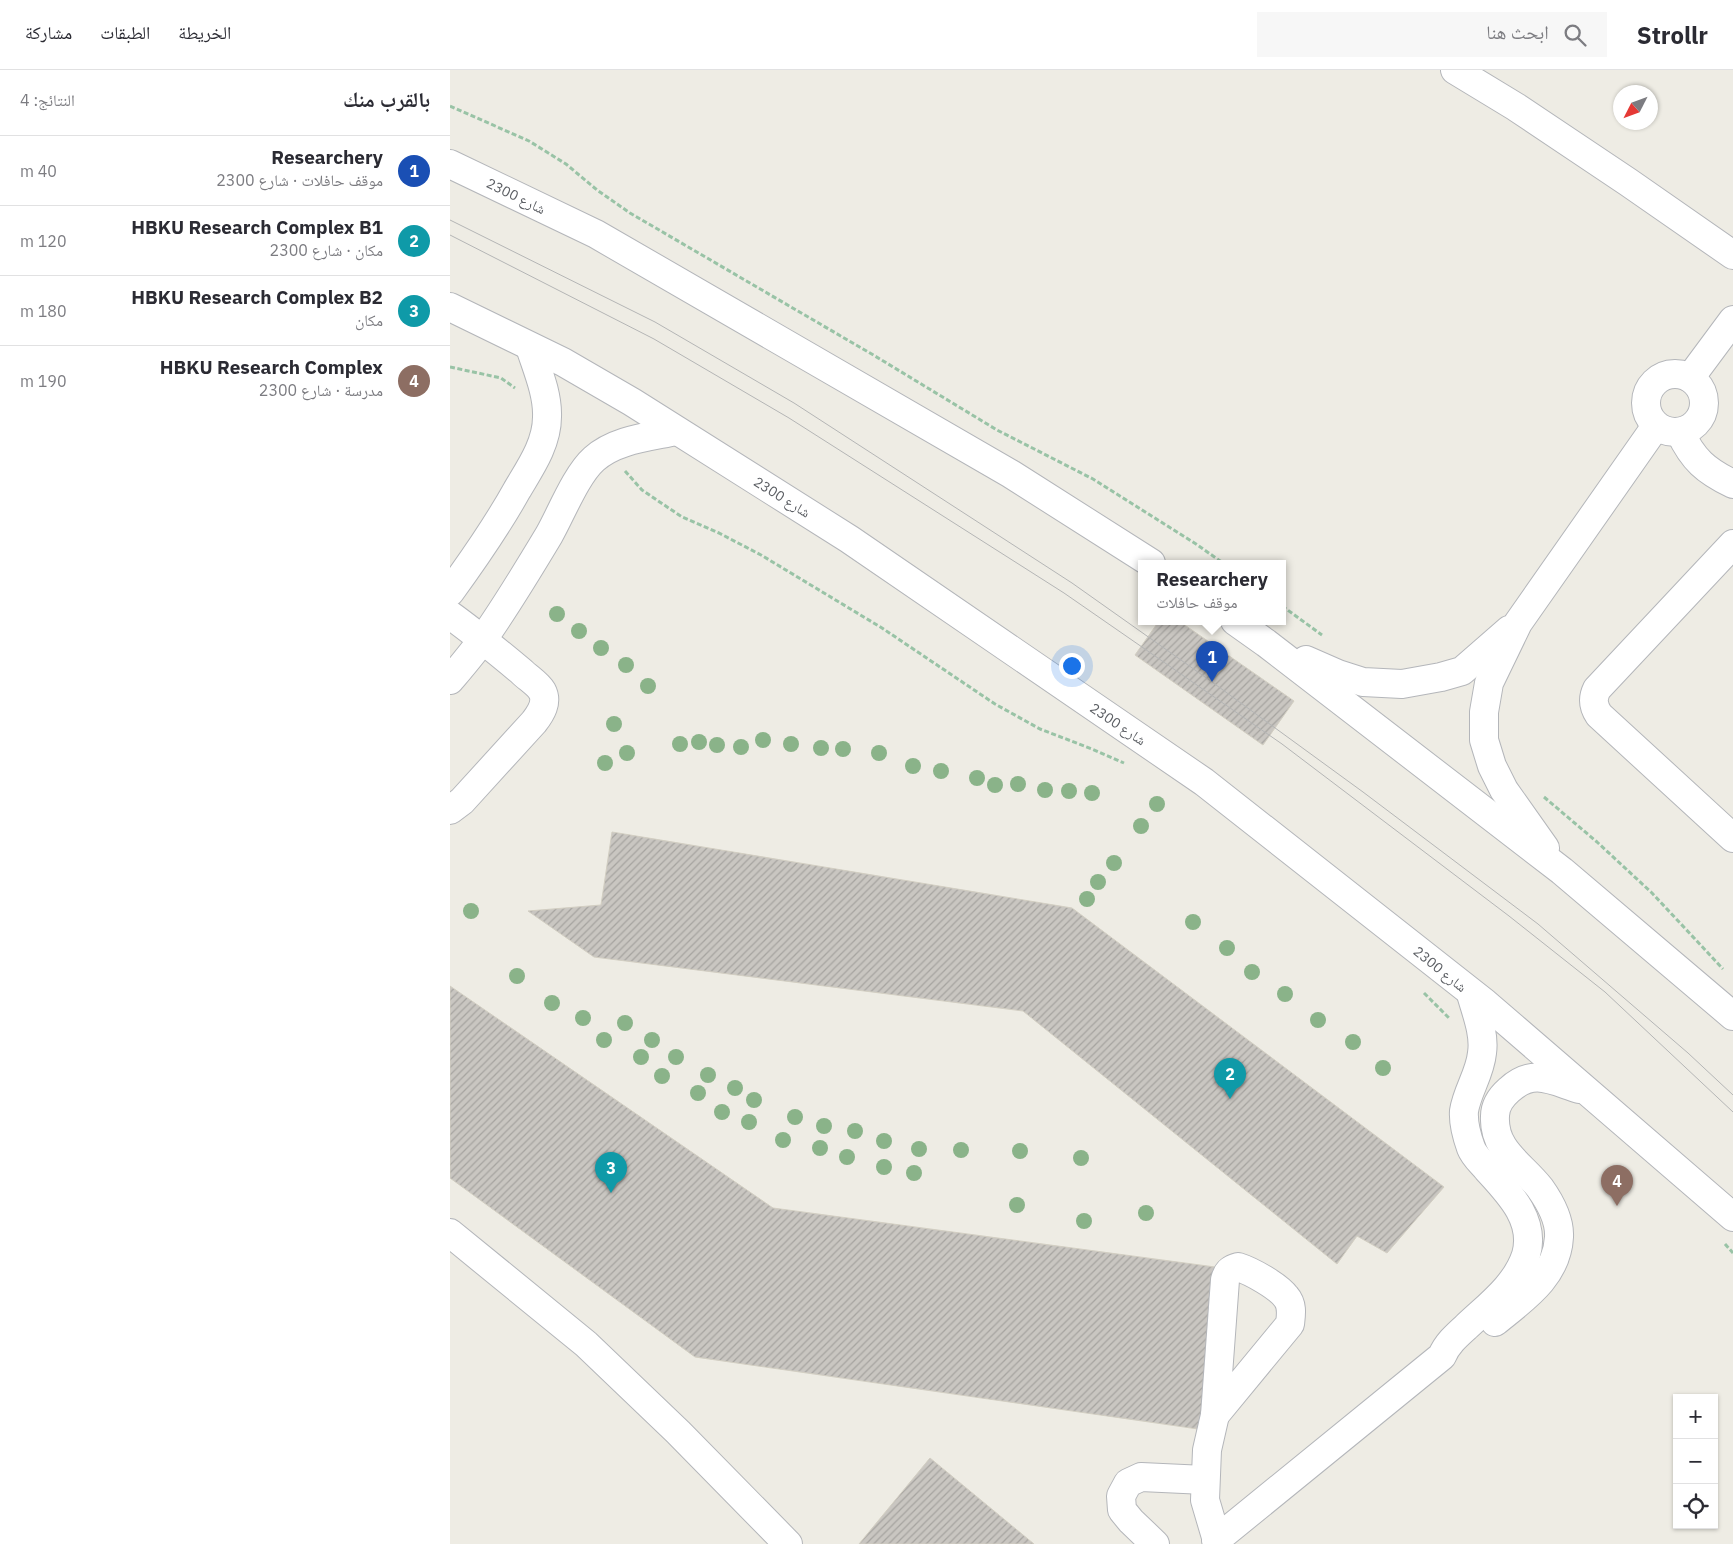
<!DOCTYPE html>
<html lang="ar">
<head>
<meta charset="utf-8">
<style>
	body { margin:0; font-family:"IBM Plex Sans","Noto Naskh Arabic",sans-serif; background:#f7f7f7; color:#2b2b33; direction:rtl }
	.controls { position:absolute; right:15px; bottom:15px; display:grid; overflow:hidden; border-radius:0px; box-shadow:0 1px 4px #0004 }
	.controls button { width:45px; height:45px; display:grid; place-items:center; padding:0; border:0; border-bottom:1px solid #e1e1e2; background:#fff; color:#2b2b33; font:25px sans-serif }
	.compass { position:absolute; left:1163px; top:15px; width:45px; height:45px; border-radius:50%; background:#fff; box-shadow:0 1px 4px #0004; rotate:228deg }
	.you { position:absolute; left:621px; top:595px; width:18px; height:18px; margin:-12px; border:4px solid #fff; border-radius:50%; background:#1a73e8; box-shadow:0 0 0 8px #1a73e833 }
	.badge { display:grid; place-items:center; width:32px; height:32px; border-radius:50%; background:#e14736; color:#fff; font-size:16px; font-weight:700 }
	.pin { position:absolute; translate:-50% -41px; filter:drop-shadow(0 1px 2px #0008) }
	.pin::after { content:''; position:absolute; top:26px; width:18px; height:15px; background:inherit; clip-path:polygon(0 0,100% 0,50% 100%) }
	.popup { position:absolute; left:688px; top:490px; width:148px; height:65px; box-sizing:border-box; display:grid; place-content:center; border-radius:0px; background:#fff; filter:drop-shadow(0 1px 4px #0005); font-size:16px; white-space:nowrap; color:#7c7c81 }
	.popup b { font-size:19px; color:#2b2b33 }
	.popup::after { content:''; position:absolute; left:50%; top:100%; margin-left:-10px; border:10px solid transparent; border-top-color:#fff }
	.list { margin:0; padding:0; list-style:none }
	h2 { display:flex; justify-content:space-between; align-items:center; height:65px; margin:0; padding:0 20px; font-size:21px }
	h2 small { font-size:16px; font-weight:400; color:#7c7c81 }
	.list li { display:grid; grid-template-columns:32px 1fr auto; gap:15px; align-items:center; box-sizing:border-box; height:70px; padding:0 20px; border-top:1px solid #e1e1e2 }
	.list b { display:block; font-size:19px; white-space:nowrap }
	.list p { margin:0; font-size:16px; white-space:nowrap; color:#7c7c81 }
	.list em { font-size:16px; font-style:normal; color:#7c7c81 }
	.icon { flex:none; width:28px; height:28px; fill:none; stroke:currentColor; stroke-width:2; stroke-linecap:round; stroke-linejoin:round }
	.map { position:relative; flex:none; width:1283px; height:1474px; overflow:hidden; direction:ltr }
	header { display:flex; align-items:center; gap:30px; box-sizing:border-box; height:70px; padding:0 25px; background:#fff; border-bottom:1px solid #e1e1e2 }
	header strong { font-size:24px }
	nav { display:flex; gap:28px; margin-inline-start:auto; font-size:18px }
	.search { width:350px; height:45px; background:#f7f7f7; display:flex; align-items:center; gap:12px; box-sizing:border-box; padding:0 18px; border-radius:0px; color:#7c7c81; font-size:19px }
	main { display:flex }
	aside { flex:1; background:#fff }
	.map>svg:first-child { display:block }
	.building { fill:url(#building-hatch); stroke:#d2cec2 }
	.lines { fill:none; stroke-linecap:round; stroke-linejoin:round }
	.minor-casing { stroke:#b4b6ba; stroke-width:30 }
	.path { stroke:#99c3a6; stroke-width:3; stroke-dasharray:5 2.5; stroke-linecap:butt }
	.minor { stroke:#fff; stroke-width:28 }
	.tram { stroke:#b4b5b5; stroke-width:1 }
	.tree { fill:#8ab389 }
	.labels { text-anchor:middle; stroke-width:4; stroke-linejoin:round; paint-order:stroke }
	.street-label { font-size:14px; fill:#5c5f64; stroke:#fff }
</style>
</head>
<body>
<header>
<strong>Strollr</strong>
<div class="search"><svg class="icon" aria-label="search" viewBox="0 0 24 24"><circle cx="10" cy="10" r="6"/><path d="M15 15l6 6"/></svg>ابحث هنا</div>
<nav><a>الخريطة</a><a>الطبقات</a><a>مشاركة</a></nav>
</header>
<main>
<div class="map">
<svg width="1283" height="1474" viewBox="0 0 1283 1474">
	<defs>
		<pattern id="building-hatch" width="6" height="6" patternUnits="userSpaceOnUse" patternTransform="scale(1.25)"><rect width="6" height="6" fill="#c9c6c1"/><path d="M-1 1l2-2M0 6l6-6M5 7l2-2" fill="none" stroke="#a6a4a0"/></pattern>
	</defs>
	<rect width="100%" height="100%" fill="#eeece4"/>
	<g class="building">
		<path d="M709,551H729L844,631L813,675L685,585Z"/>
		<path d="M162,762L622,838L994,1117L937,1183L907,1166L887,1194L573,941L144,887L78,841L151,835Z"/>
		<path d="M0,916L323,1138L765,1197L755,1360L245,1287L0,1108Z"/>
		<path d="M480,1388L584,1474H409Z"/>
	</g>
	<g class="lines">
		<g class="minor-casing">
			<g id="minor">
				<path d="M1005,0L1066,37L1178,112L1283,185"/>
				<path d="M0,94L146,164L561,404L701,493"/>
				<path d="M0,237L113,292L182,332L399,469L754,712L1035,933L1283,1147"/>
				<circle cx="1225" cy="333" r="29"/>
				<path d="M1240,308L1283,250"/>
				<path d="M1230,362C1243,390 1256,401 1283,414"/>
				<path d="M1283,474L1147,619C1142,629 1143,636 1149,645L1283,768"/>
				<path d="M0,522C24,489 47,456 67,420C80,398 97,374 97,347C98,324 87,299 80,277"/>
				<path d="M0,545C25,563 48,582 72,602C78,608 88,614 92,621C98,632 91,643 84,652L12,731L0,740"/>
				<path d="M785,551L816,573L1112,801L1283,946"/>
				<path d="M856,590L888,604L913,612L952,614L991,607L1012,601L1059,560"/>
				<path d="M0,610C11,597 23,583 33,569C57,535 78,500 99,465C111,444 126,405 144,389C165,370 198,367 226,361"/>
				<path d="M1095,778L1054,720L1042,696L1034,670V642L1039,613L1068,553L1206,356"/>
				<path d="M0,1163L136,1274L228,1362L338,1474"/>
				<path d="M788,1197C801,1201 828,1216 836,1227C843,1235 841,1245 840,1254L765,1345L775,1210C777,1202 780,1199 788,1197Z"/>
				<path d="M1045,1252C1073,1229 1107,1207 1109,1167C1110,1149 1100,1132 1090,1118C1071,1094 1043,1080 1045,1046C1045,1036 1051,1027 1059,1020C1083,998 1101,1010 1129,1019"/>
				<path d="M765,1345L757,1380L755,1430L768,1474"/>
				<path d="M766,1470L992,1286C997,1274 1006,1266 1016,1257C1038,1236 1066,1216 1076,1185C1086,1150 1059,1123 1037,1099C1032,1093 1024,1086 1021,1078C1017,1067 1013,1054 1014,1041C1017,1021 1030,1004 1032,983C1035,964 1026,942 1021,924"/>
				<path d="M705,1474L681,1451L672,1440L671,1426L678,1413L691,1407L755,1410"/>
			</g>
		</g>
		<g class="path">
			<path d="M0,36L79,71L116,94L147,120L180,143L425,286L547,360L643,409L746,474L773,493"/>
			<path d="M0,297L51,308L65,318"/>
			<path d="M175,401L192,420L232,447L269,463L311,485L432,558L545,634L590,659L642,679L674,693"/>
			<path d="M832,536L872,565"/>
			<path d="M1094,727L1147,772L1202,823L1273,899"/>
			<path d="M974,923L999,948"/>
			<path d="M1275,1174L1283,1183"/>
		</g>
		<use href="#minor" class="minor"/>
		<g class="tram">
			<path d="M0,150L205,252L344,333L622,513L762,612L913,722L1088,854L1238,983L1283,1025"/>
			<path d="M0,165L204,269L339,348L614,523L832,674L1059,846L1155,922L1283,1042"/>
		</g>
	</g>
	<g class="tree">
		<circle cx="107" cy="544" r="8"/>
		<circle cx="129" cy="561" r="8"/>
		<circle cx="151" cy="578" r="8"/>
		<circle cx="176" cy="595" r="8"/>
		<circle cx="198" cy="616" r="8"/>
		<circle cx="164" cy="654" r="8"/>
		<circle cx="313" cy="670" r="8"/>
		<circle cx="249" cy="672" r="8"/>
		<circle cx="230" cy="674" r="8"/>
		<circle cx="341" cy="674" r="8"/>
		<circle cx="267" cy="675" r="8"/>
		<circle cx="291" cy="677" r="8"/>
		<circle cx="371" cy="678" r="8"/>
		<circle cx="393" cy="679" r="8"/>
		<circle cx="177" cy="683" r="8"/>
		<circle cx="429" cy="683" r="8"/>
		<circle cx="155" cy="693" r="8"/>
		<circle cx="463" cy="696" r="8"/>
		<circle cx="491" cy="701" r="8"/>
		<circle cx="527" cy="708" r="8"/>
		<circle cx="568" cy="714" r="8"/>
		<circle cx="545" cy="715" r="8"/>
		<circle cx="595" cy="720" r="8"/>
		<circle cx="619" cy="721" r="8"/>
		<circle cx="642" cy="723" r="8"/>
		<circle cx="707" cy="734" r="8"/>
		<circle cx="691" cy="756" r="8"/>
		<circle cx="664" cy="793" r="8"/>
		<circle cx="648" cy="812" r="8"/>
		<circle cx="637" cy="829" r="8"/>
		<circle cx="21" cy="841" r="8"/>
		<circle cx="743" cy="852" r="8"/>
		<circle cx="777" cy="878" r="8"/>
		<circle cx="802" cy="902" r="8"/>
		<circle cx="67" cy="906" r="8"/>
		<circle cx="835" cy="924" r="8"/>
		<circle cx="102" cy="933" r="8"/>
		<circle cx="133" cy="948" r="8"/>
		<circle cx="868" cy="950" r="8"/>
		<circle cx="175" cy="953" r="8"/>
		<circle cx="154" cy="970" r="8"/>
		<circle cx="202" cy="970" r="8"/>
		<circle cx="903" cy="972" r="8"/>
		<circle cx="191" cy="987" r="8"/>
		<circle cx="226" cy="987" r="8"/>
		<circle cx="933" cy="998" r="8"/>
		<circle cx="258" cy="1005" r="8"/>
		<circle cx="212" cy="1006" r="8"/>
		<circle cx="285" cy="1018" r="8"/>
		<circle cx="248" cy="1023" r="8"/>
		<circle cx="304" cy="1030" r="8"/>
		<circle cx="272" cy="1042" r="8"/>
		<circle cx="345" cy="1047" r="8"/>
		<circle cx="299" cy="1052" r="8"/>
		<circle cx="374" cy="1056" r="8"/>
		<circle cx="405" cy="1061" r="8"/>
		<circle cx="333" cy="1070" r="8"/>
		<circle cx="434" cy="1071" r="8"/>
		<circle cx="370" cy="1078" r="8"/>
		<circle cx="469" cy="1079" r="8"/>
		<circle cx="511" cy="1080" r="8"/>
		<circle cx="570" cy="1081" r="8"/>
		<circle cx="397" cy="1087" r="8"/>
		<circle cx="631" cy="1088" r="8"/>
		<circle cx="434" cy="1097" r="8"/>
		<circle cx="464" cy="1103" r="8"/>
		<circle cx="567" cy="1135" r="8"/>
		<circle cx="696" cy="1143" r="8"/>
		<circle cx="634" cy="1151" r="8"/>
	</g>
	<g class="labels">
		<g class="street-label">
			<text transform="translate(66 126) rotate(26)" y="5">شارع 2300</text>
			<text transform="translate(332 427) rotate(32)" y="5">شارع 2300</text>
			<text transform="translate(668 654) rotate(34)" y="5">شارع 2300</text>
			<text transform="translate(990 899) rotate(39)" y="5">شارع 2300</text>
		</g>
	</g>
</svg>
<div class="controls">
<button>+</button>
<button>−</button>
<button><svg class="icon" aria-label="locate" viewBox="0 0 24 24"><circle cx="12" cy="12" r="6"/><path d="M12 2v4M12 18v4M2 12h4M18 12h4"/></svg></button>
</div>
<svg class="compass" viewBox="-18 -18 36 36"><path d="M0-13l5 13h-10z" fill="#e53935"/><path d="M0 13l5-13h-10z" fill="#7c7c81"/></svg>
<div class="you"></div>
<div class="pin badge" style="left:762px;top:612px;background:#1a4fb4">1</div>
<div class="popup"><b>Researchery</b>موقف حافلات</div>
<div class="pin badge" style="left:780px;top:1029px;background:#0f9aa8">2</div>
<div class="pin badge" style="left:161px;top:1123px;background:#0f9aa8">3</div>
<div class="pin badge" style="left:1167px;top:1136px;background:#8d6e63">4</div>
</div>
<aside>
<h2>بالقرب منك<small>النتائج: 4</small></h2>
<ul class="list">
<li><span class="badge" style="background:#1a4fb4">1</span><div><b>Researchery</b><p>موقف حافلات · شارع 2300</p></div><em>40 m</em></li>
<li><span class="badge" style="background:#0f9aa8">2</span><div><b>HBKU Research Complex B1</b><p>مكان · شارع 2300</p></div><em>120 m</em></li>
<li><span class="badge" style="background:#0f9aa8">3</span><div><b>HBKU Research Complex B2</b><p>مكان</p></div><em>180 m</em></li>
<li><span class="badge" style="background:#8d6e63">4</span><div><b>HBKU Research Complex</b><p>مدرسة · شارع 2300</p></div><em>190 m</em></li>
</ul>
</aside>
</main>
</body>
</html>
